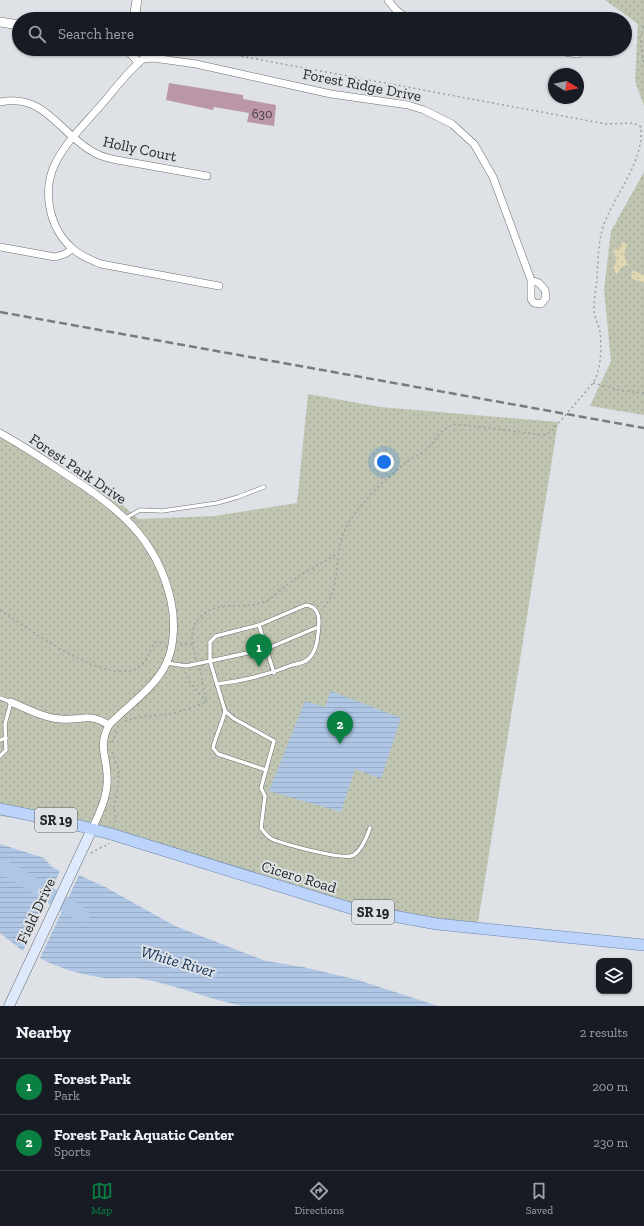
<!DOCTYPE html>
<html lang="en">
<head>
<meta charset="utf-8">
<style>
	body { margin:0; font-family:"Zilla Slab",serif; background:#20242c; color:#f1f3f6 }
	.controls { position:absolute; right:12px; bottom:12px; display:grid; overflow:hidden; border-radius:8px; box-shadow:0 1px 3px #0004 }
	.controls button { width:36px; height:36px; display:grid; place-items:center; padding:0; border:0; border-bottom:1px solid #363941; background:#171b24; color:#f1f3f6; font:20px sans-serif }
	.compass { position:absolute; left:548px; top:68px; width:36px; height:36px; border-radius:50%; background:#171b24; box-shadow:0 1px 3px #0004; rotate:100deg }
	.you { position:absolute; left:384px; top:462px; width:14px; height:14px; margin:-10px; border:3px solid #fff; border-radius:50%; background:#1a73e8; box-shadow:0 0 0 6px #1a73e833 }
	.badge { display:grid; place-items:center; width:26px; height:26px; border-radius:50%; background:#0b8043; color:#fff; font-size:13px; font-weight:700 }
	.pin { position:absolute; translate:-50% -33px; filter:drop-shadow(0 1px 2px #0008) }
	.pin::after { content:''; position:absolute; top:21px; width:14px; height:12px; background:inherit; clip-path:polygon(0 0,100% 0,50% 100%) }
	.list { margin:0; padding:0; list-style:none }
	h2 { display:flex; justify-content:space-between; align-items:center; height:52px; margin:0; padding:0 16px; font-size:17px }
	h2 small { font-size:13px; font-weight:400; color:#9ea1a6 }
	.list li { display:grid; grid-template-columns:26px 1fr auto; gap:12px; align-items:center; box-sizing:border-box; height:56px; padding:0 16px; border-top:1px solid #363941 }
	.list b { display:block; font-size:15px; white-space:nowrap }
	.list p { margin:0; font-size:13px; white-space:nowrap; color:#9ea1a6 }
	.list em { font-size:13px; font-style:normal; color:#9ea1a6 }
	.icon { flex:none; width:22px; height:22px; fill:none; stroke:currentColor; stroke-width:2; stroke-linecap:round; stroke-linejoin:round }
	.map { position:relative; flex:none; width:644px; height:1006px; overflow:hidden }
	.search { position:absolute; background:#171b24; box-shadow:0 1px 3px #0004; left:12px; right:12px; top:12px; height:44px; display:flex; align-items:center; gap:10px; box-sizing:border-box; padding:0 14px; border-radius:22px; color:#9ea1a6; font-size:15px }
	.sheet { height:164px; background:#171b24 }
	nav { display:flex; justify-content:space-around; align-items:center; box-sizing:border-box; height:56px; border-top:1px solid #363941; background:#171b24; font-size:11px; color:#9ea1a6 }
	nav a { display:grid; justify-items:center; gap:2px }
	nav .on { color:#0b8043 }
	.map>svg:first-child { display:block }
	.grass { fill:url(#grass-dots) }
	.sand { fill:url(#sand-dots) }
	.water { fill:url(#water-rules) }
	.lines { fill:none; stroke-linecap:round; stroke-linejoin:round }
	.river { stroke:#afc6e4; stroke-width:15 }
	.building { fill:#ba96a8 }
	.service-casing { stroke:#6b6e71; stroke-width:4.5 }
	.minor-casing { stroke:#6b6e71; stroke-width:8 }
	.tertiary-casing { stroke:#6b6e71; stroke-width:10 }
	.secondary-casing { stroke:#6b6e71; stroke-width:11 }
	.primary-casing { stroke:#6a84ae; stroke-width:12 }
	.path { stroke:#9ea1a4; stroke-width:1.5; stroke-dasharray:2 3; stroke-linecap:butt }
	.service { stroke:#fff; stroke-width:3.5 }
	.minor { stroke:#fff; stroke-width:7 }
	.tertiary { stroke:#fff; stroke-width:9 }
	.secondary { stroke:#dee9fd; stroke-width:10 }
	.primary { stroke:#bcd4fa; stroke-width:11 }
	.rail { stroke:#787a7d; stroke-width:2.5; stroke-dasharray:8 4; stroke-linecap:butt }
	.labels { text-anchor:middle; stroke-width:4; stroke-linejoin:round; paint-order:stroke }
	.number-label { font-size:13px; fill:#4a4247 }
	.shield { fill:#dee1e5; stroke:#5c5e60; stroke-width:1 }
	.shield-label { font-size:14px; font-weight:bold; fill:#242627 }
	.street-label { font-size:15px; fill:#242627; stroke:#dee1e5 }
	.water-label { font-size:16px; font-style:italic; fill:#0f3057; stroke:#dee1e5 }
</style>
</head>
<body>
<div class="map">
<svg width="644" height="1006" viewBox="0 0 644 1006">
	<defs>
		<pattern id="grass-dots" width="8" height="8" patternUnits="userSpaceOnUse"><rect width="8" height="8" fill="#bfc5b0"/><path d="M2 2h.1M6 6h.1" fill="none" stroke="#a4a997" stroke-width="1.8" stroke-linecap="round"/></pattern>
		<pattern id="sand-dots" width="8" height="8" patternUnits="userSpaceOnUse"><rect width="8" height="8" fill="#e1d7b3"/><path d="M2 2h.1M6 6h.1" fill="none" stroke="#c1b89a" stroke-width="1.8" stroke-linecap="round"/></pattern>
		<pattern id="water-rules" width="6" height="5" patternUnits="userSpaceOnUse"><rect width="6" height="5" fill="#afc6e4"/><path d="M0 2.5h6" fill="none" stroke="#96aac4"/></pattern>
	</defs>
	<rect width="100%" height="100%" fill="#dee1e5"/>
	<g class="grass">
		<path d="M605,0H644V106L635,81L638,24Z"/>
		<path d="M644,172V415L590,406L611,361L604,290L611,231Z"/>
		<path d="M308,394L380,407L558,422L477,929L350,908L91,828L0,816V436L113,496L138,519L214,516L297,503Z"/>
	</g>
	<g class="sand">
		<path d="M622,242L627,244L624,255L628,265L621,267L618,274H616L613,269L617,258L613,253L614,250L620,249Z"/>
		<path d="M632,270L644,275V283L631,278Z"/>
	</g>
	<g class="water">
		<path d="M331,691L401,718L381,779L355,769L341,812L269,791L305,701L325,707Z"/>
		<path d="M0,844L44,858L52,867L60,871L23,951L0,933Z"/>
		<path d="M79,875L107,888L175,926L266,961L303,967L358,980L438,1006H243C207,999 172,983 136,978C125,977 115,979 105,978C83,975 60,969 40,958Z"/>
	</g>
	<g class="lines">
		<path class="river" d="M0,866L9,870L82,915"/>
	</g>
	<path class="building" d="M169,83L243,95V99L276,105L274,126L247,122L249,113L214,107L213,110L166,100Z"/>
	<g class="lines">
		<g class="service-casing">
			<g id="service">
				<path d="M126,518L140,510L162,511L217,503L238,497L264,487"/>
				<path d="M259,625L274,673"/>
				<path d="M167,663L186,666L210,661L225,711L233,718L274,741L261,788L265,796L261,828C264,832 267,837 272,839C284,844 344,861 354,855C362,849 367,837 370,828"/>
				<path d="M217,684C243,681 268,675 292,665C297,664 303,663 307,660C318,652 318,634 319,622C319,613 315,606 306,605L259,625L216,636L210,642V661L266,649L318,627"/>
				<path d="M0,698L11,702L5,724L6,750L0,756"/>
				<path d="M225,711C222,724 216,735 213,748L218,754L266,770"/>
				<path d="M0,740L6,738"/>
			</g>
		</g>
		<g class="minor-casing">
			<g id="minor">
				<path d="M388,0L396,10L408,19"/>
				<path d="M126,49L139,63"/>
				<path d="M544,49L578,54"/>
				<path d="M0,102C45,93 59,133 93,152C107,160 124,161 140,164C162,168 185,172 207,176"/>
				<path d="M0,247L55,257L65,254L72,249"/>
				<path d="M219,286L101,264C91,260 80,256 72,248C49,228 42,191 55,164C66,141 86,123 102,104C115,89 128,71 143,59L153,58L196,64L331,94L408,105L424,110L452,124L474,144L493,177L531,280V299L534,303L541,304L546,298L545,290L539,283L531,280"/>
				<path d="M0,433C22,445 43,459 64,473C117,507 157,537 171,601C175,620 175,646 166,664C155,688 127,706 109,725C98,746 106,754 107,774C109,794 100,812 92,829"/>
				<path d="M11,702C27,709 44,718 61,719C82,721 88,712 109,725"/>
			</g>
		</g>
		<g class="tertiary-casing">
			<g id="tertiary">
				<path d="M134,19L137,0"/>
				<path d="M0,22L19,25"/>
			</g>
		</g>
		<g class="secondary-casing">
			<path id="secondary" d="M9,1006L92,829"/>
		</g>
		<g class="primary-casing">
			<path id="primary" d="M0,809L65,822L111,834L350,908L437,924L644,945"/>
		</g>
		<g class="path">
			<path d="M644,26L640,37L644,65"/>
			<path d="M202,49L606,124L634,123L641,127C644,163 614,195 603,227C598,243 598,261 597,278C596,288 594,299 594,309C594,317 599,325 600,332C602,348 601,370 593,383L551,432L544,435L456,424C438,429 439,437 427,449C421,455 411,458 404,464C384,479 352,511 343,534C334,557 341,592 322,609"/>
			<path d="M593,383L623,391L644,393"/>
			<path d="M0,610C28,628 107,688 139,667C149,661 149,649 156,642L165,643"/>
			<path d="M180,644H192"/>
			<path d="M196,659C192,643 188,629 201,616C218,599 245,611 266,601C275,597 283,587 292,581C306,571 322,563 337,554"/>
			<path d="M200,668L206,700"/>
			<path d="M125,721C139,715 153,717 168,714C181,712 194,706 207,702L190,683L185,672"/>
			<path d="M112,742L118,727"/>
			<path d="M112,752L119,771L118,786L114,807L116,817L114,825"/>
			<path d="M91,853L102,847L108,845L109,843"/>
		</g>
		<use href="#service" class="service"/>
		<use href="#minor" class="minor"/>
		<use href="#tertiary" class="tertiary"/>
		<use href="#secondary" class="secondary"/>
		<use href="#primary" class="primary"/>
		<path class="rail" d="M0,312L644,428"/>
	</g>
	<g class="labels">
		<g class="number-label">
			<text x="262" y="118">630</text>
		</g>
		<g class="shield">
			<rect x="35" y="808" width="42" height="24" rx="3"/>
			<rect x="352" y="900" width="42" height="24" rx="3"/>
		</g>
		<g class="shield-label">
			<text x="56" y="825">SR 19</text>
			<text x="373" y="917">SR 19</text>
		</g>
		<g class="street-label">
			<text transform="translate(362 85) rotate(11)" y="5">Forest Ridge Drive</text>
			<text transform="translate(140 149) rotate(12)" y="5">Holly Court</text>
			<text transform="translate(78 469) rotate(34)" y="5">Forest Park Drive</text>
			<text transform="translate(299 877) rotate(17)" y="5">Cicero Road</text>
			<text transform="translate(36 911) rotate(-65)" y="5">Field Drive</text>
		</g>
		<g class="water-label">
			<text transform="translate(178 961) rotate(16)" y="6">White River</text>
		</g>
	</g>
</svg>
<div class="controls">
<button><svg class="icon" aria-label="layers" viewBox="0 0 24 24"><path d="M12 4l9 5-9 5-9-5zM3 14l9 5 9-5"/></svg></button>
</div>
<svg class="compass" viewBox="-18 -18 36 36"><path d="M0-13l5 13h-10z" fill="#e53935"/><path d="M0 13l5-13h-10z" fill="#9ea1a6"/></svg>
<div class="you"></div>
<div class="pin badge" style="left:259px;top:667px">1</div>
<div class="pin badge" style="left:340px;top:744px">2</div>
<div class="search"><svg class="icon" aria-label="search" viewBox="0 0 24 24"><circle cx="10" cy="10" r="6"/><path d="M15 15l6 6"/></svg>Search here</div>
</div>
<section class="sheet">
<h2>Nearby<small>2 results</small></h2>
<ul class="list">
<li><span class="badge">1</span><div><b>Forest Park</b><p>Park</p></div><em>200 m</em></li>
<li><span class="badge">2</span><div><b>Forest Park Aquatic Center</b><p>Sports</p></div><em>230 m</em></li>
</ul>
</section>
<nav>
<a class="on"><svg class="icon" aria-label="map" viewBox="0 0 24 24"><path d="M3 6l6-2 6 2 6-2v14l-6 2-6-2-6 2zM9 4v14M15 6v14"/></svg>Map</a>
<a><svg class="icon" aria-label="directions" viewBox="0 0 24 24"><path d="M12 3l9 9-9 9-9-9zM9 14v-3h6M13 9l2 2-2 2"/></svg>Directions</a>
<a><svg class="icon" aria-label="saved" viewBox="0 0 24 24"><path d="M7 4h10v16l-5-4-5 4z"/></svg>Saved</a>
</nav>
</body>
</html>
